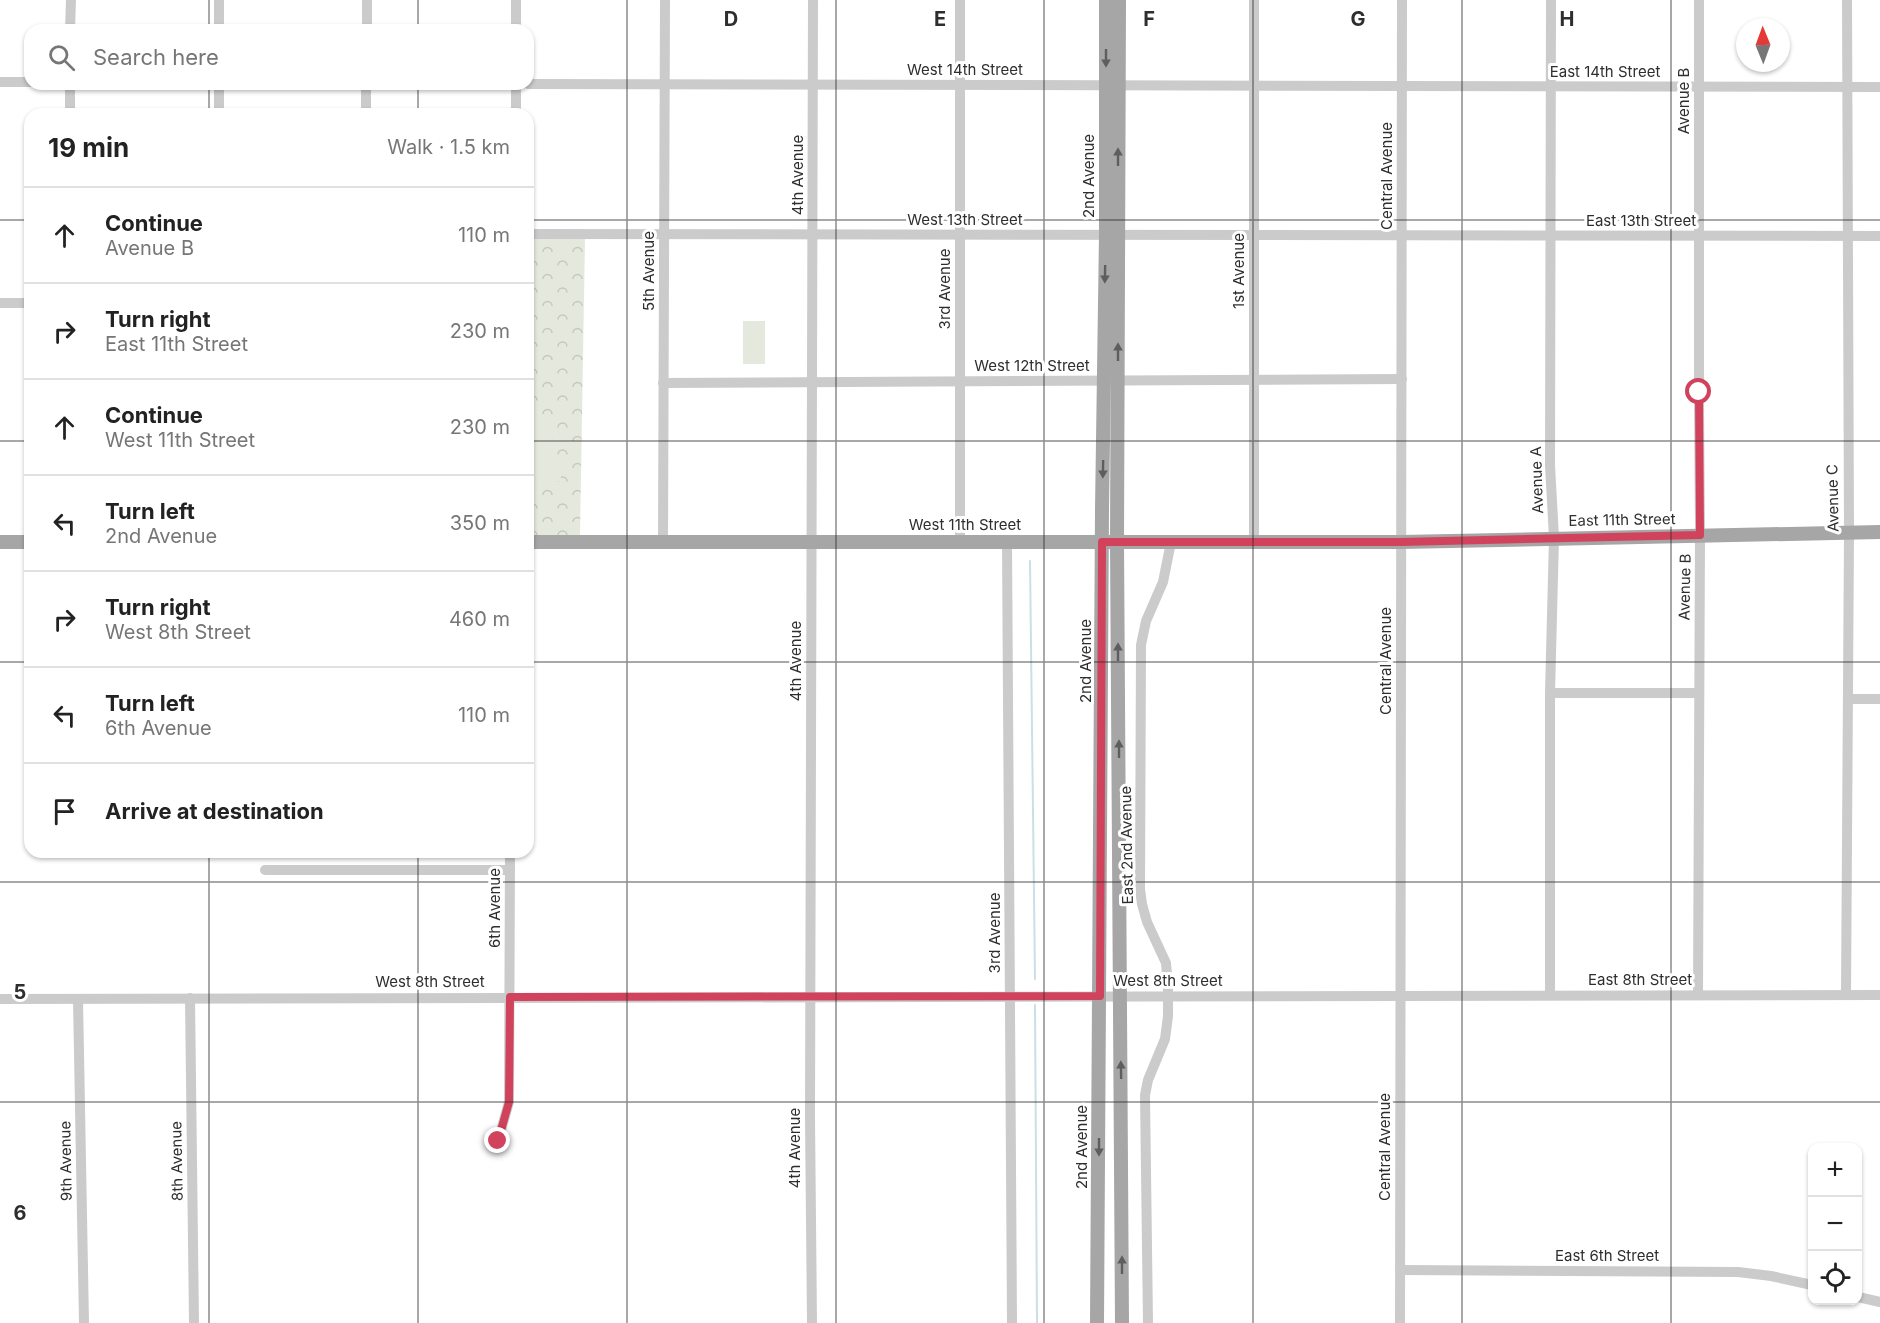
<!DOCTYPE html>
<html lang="en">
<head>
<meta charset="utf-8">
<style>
	body { margin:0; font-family:Inter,sans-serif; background:#f6f6f6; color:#222 }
	.controls { position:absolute; right:18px; bottom:18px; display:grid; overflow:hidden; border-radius:12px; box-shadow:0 2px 4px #0004 }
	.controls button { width:54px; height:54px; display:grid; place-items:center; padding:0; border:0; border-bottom:2px solid #e0e0e0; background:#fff; color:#222; font:30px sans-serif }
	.compass { position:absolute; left:1736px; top:18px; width:54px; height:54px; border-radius:50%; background:#fff; box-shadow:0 2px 4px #0004; rotate:359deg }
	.stop { position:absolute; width:18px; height:18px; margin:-14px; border:4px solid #d1435d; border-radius:50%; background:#fff }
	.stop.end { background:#d1435d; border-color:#fff; box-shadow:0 2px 6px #0008 }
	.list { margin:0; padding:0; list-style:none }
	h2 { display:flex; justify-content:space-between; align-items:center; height:78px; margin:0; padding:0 24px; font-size:26px }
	h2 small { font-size:20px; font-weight:400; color:#767676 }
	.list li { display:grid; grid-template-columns:39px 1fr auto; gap:18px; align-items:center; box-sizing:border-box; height:96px; padding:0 24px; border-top:2px solid #e0e0e0 }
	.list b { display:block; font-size:22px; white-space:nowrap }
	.list p { margin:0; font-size:20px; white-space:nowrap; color:#767676 }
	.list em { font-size:20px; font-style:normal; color:#767676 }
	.icon { flex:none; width:33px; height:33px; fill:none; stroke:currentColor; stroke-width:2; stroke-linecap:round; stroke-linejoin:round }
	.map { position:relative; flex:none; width:1880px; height:1323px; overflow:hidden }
	.search { position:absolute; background:#fff; box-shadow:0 2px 4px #0004; left:24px; top:24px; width:510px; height:66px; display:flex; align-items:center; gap:15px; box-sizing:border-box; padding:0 21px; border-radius:18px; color:#767676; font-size:22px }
	.panel { position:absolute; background:#fff; box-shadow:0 2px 4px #0004; left:24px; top:108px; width:510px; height:750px; border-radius:18px }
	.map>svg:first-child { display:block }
	.forest { fill:url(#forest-crowns) }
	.garden { fill:#e5e9dd }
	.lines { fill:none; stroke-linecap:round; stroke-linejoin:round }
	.stream { stroke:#cbdfe7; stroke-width:2 }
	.minor { stroke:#cbcbcb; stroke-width:10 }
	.major { stroke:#a6a6a6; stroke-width:14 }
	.oneway { fill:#5e5e5e }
	.route { stroke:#d1435d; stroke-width:8 }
	.grid { fill:none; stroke:#2e2e2e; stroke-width:1.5; stroke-opacity:0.55 }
	.labels { text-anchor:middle; stroke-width:6; stroke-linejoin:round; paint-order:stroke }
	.street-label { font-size:15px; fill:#2e2e2e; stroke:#fff }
	.grid-label { font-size:20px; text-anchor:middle; font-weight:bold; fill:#2e2e2e; stroke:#fff; stroke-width:6; stroke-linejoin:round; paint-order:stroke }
</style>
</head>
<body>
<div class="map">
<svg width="1880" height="1323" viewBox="0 0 1880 1323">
	<defs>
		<pattern id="forest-crowns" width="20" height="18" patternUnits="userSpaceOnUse" patternTransform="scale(1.5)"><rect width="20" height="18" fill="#e5e9dd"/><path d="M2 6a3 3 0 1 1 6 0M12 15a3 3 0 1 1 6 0" fill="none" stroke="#c5c8be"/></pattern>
	</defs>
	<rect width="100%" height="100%" fill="#fff"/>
	<path class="forest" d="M528,239H585L580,535H528Z"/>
	<g class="garden">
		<rect x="743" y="321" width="22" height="43"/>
		<path d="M528,410C552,427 559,450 561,478L559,481L528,482Z"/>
	</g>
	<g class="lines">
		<g class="stream">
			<path d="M1030,561L1035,979"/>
			<path d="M1035,1005L1037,1323"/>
		</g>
		<g class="minor">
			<path d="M1254,0V542"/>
			<path d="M70,30L71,0"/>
			<path d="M219,30V0"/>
			<path d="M367,30V0"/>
			<path d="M516,30V0"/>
			<path d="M0,82H30"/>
			<path d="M70,84V114"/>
			<path d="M366,84V114"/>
			<path d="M528,84L1880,87"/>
			<path d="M219,114V84"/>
			<path d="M516,114V84"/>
			<path d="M528,234L1880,236"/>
			<path d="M0,303H30"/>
			<path d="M663,383L1402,379"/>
			<path d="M663,542L665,0"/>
			<path d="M960,542V0"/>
			<path d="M1007,542L1012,1323"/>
			<path d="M1550,693H1698"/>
			<path d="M1848,699H1880"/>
			<path d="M265,870H510"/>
			<path d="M1550,995V693L1554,538L1550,465L1551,0"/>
			<path d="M1698,995L1700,535L1699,404V0"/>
			<path d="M1846,995L1849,533L1847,0"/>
			<path d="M190,998L194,1323"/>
			<path d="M0,999L1880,995"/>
			<path d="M78,999L84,1323"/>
			<path d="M498,1141L509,1102L510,852"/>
			<path d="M1400,1270L1738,1272L1771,1276L1812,1285"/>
			<path d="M1858,1297L1880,1302"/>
			<path d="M812,1323L810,1117L813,0"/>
			<path d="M1148,1323L1145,1095L1148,1080L1165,1039L1168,1016V986L1166,963L1147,922L1142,904L1140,889L1141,645L1146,621L1163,582L1171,542"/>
			<path d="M1400,1323L1402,0"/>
		</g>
		<g class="major">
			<path d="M1119,0L1117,542L1122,1323"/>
			<path d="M0,542H30"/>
			<path d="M528,542H1401L1880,532"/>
			<path d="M1097,1323L1102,509L1106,235V0"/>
		</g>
	</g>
	<defs><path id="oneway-solid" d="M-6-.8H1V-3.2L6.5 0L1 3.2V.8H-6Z" transform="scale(1.5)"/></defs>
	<g class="oneway">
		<use href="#oneway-solid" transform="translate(1106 58) rotate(90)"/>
		<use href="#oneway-solid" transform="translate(1118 157) rotate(-90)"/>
		<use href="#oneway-solid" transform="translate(1105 274) rotate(91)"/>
		<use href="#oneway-solid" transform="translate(1118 352) rotate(-90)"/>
		<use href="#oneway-solid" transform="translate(1103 469) rotate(91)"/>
		<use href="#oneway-solid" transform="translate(1118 652) rotate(-90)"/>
		<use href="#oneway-solid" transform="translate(1119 749) rotate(-90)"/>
		<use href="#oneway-solid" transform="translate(1121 1070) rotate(-91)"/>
		<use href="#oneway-solid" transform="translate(1099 1147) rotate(90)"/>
		<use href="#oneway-solid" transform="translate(1122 1265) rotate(-90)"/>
	</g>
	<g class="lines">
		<path class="route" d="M498,1141L509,1102L510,997L1100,996L1102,542H1401L1700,535L1699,392"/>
	</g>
	<path class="grid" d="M209,0V30M418,0V30M627,0V1323M836,0V1323M1044,0V1323M1253,0V1323M1462,0V1323M1671,0V1323M209,84V114M418,84V114M0,220H30M528,220H1880M0,441H30M528,441H1880M0,662H30M528,662H1880M209,852V1323M418,852V1323M0,882H1880M0,1102H1880"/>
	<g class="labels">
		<g class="street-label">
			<text x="965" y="75">West 14th Street</text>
			<text x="1605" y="77">East 14th Street</text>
			<text transform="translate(1684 101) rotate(-90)" y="5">Avenue B</text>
			<text transform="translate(798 175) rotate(-90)" y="5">4th Avenue</text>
			<text transform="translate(1089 176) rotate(-90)" y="5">2nd Avenue</text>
			<text transform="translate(1387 176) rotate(-90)" y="5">Central Avenue</text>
			<text x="965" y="225">West 13th Street</text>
			<text x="1641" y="226">East 13th Street</text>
			<text transform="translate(649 271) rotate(-90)" y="5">5th Avenue</text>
			<text transform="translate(1239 271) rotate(-90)" y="5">1st Avenue</text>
			<text transform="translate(945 289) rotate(-90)" y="5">3rd Avenue</text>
			<text x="1032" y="371">West 12th Street</text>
			<text transform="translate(1537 480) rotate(-92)" y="5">Avenue A</text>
			<text transform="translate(1833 498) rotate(-91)" y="5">Avenue C</text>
			<text transform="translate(1622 520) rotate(-1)" y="5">East 11th Street</text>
			<text x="965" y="530">West 11th Street</text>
			<text transform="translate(1685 587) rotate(-89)" y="5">Avenue B</text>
			<text transform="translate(796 661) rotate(-90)" y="5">4th Avenue</text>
			<text transform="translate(1086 661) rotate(-90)" y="5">2nd Avenue</text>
			<text transform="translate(1386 661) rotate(-90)" y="5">Central Avenue</text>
			<text transform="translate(1127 845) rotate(-91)" y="5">East 2nd Avenue</text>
			<text transform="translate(495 908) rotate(-90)" y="5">6th Avenue</text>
			<text transform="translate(995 933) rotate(-90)" y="5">3rd Avenue</text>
			<text x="1640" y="985">East 8th Street</text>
			<text x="1168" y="986">West 8th Street</text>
			<text x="430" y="987">West 8th Street</text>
			<text transform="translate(1082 1147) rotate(-90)" y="5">2nd Avenue</text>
			<text transform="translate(1385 1147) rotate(-90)" y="5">Central Avenue</text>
			<text transform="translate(795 1148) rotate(-90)" y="5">4th Avenue</text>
			<text transform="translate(66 1161) rotate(-91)" y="5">9th Avenue</text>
			<text transform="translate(177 1161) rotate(-91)" y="5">8th Avenue</text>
			<text x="1607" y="1261">East 6th Street</text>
		</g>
	</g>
	<g class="grid-label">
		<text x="731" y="26">D</text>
		<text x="940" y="26">E</text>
		<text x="1149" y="26">F</text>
		<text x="1358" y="26">G</text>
		<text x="1567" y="26">H</text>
		<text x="20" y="999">5</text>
		<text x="20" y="1220">6</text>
	</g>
</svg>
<div class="controls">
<button>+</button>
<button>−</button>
<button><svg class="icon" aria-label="locate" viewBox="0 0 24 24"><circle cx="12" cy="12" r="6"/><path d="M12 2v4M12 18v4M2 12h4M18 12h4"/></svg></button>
</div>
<svg class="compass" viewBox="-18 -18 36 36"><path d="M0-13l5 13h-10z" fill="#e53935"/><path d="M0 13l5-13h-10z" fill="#767676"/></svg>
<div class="stop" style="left:1699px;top:392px"></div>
<div class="stop end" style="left:498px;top:1141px"></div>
<div class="search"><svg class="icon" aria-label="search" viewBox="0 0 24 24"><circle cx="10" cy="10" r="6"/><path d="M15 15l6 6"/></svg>Search here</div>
<section class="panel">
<h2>19 min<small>Walk · 1.5 km</small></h2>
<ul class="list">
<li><svg class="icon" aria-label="ahead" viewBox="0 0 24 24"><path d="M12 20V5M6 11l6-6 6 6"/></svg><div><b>Continue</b><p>Avenue B</p></div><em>110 m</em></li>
<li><svg class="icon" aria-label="right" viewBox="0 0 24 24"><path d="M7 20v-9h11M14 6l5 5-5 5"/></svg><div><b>Turn right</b><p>East 11th Street</p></div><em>230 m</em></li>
<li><svg class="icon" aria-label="ahead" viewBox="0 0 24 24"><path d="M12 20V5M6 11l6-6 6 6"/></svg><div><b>Continue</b><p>West 11th Street</p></div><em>230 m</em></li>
<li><svg class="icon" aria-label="left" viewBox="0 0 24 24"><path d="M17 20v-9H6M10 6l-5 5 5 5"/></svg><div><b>Turn left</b><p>2nd Avenue</p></div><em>350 m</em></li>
<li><svg class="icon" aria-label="right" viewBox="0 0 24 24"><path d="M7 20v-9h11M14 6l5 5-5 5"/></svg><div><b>Turn right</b><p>West 8th Street</p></div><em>460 m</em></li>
<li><svg class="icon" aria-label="left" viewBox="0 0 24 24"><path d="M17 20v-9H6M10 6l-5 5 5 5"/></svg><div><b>Turn left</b><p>6th Avenue</p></div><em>110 m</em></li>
<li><svg class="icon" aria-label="arrive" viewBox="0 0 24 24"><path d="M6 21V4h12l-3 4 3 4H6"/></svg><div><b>Arrive at destination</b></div></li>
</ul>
</section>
</div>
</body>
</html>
